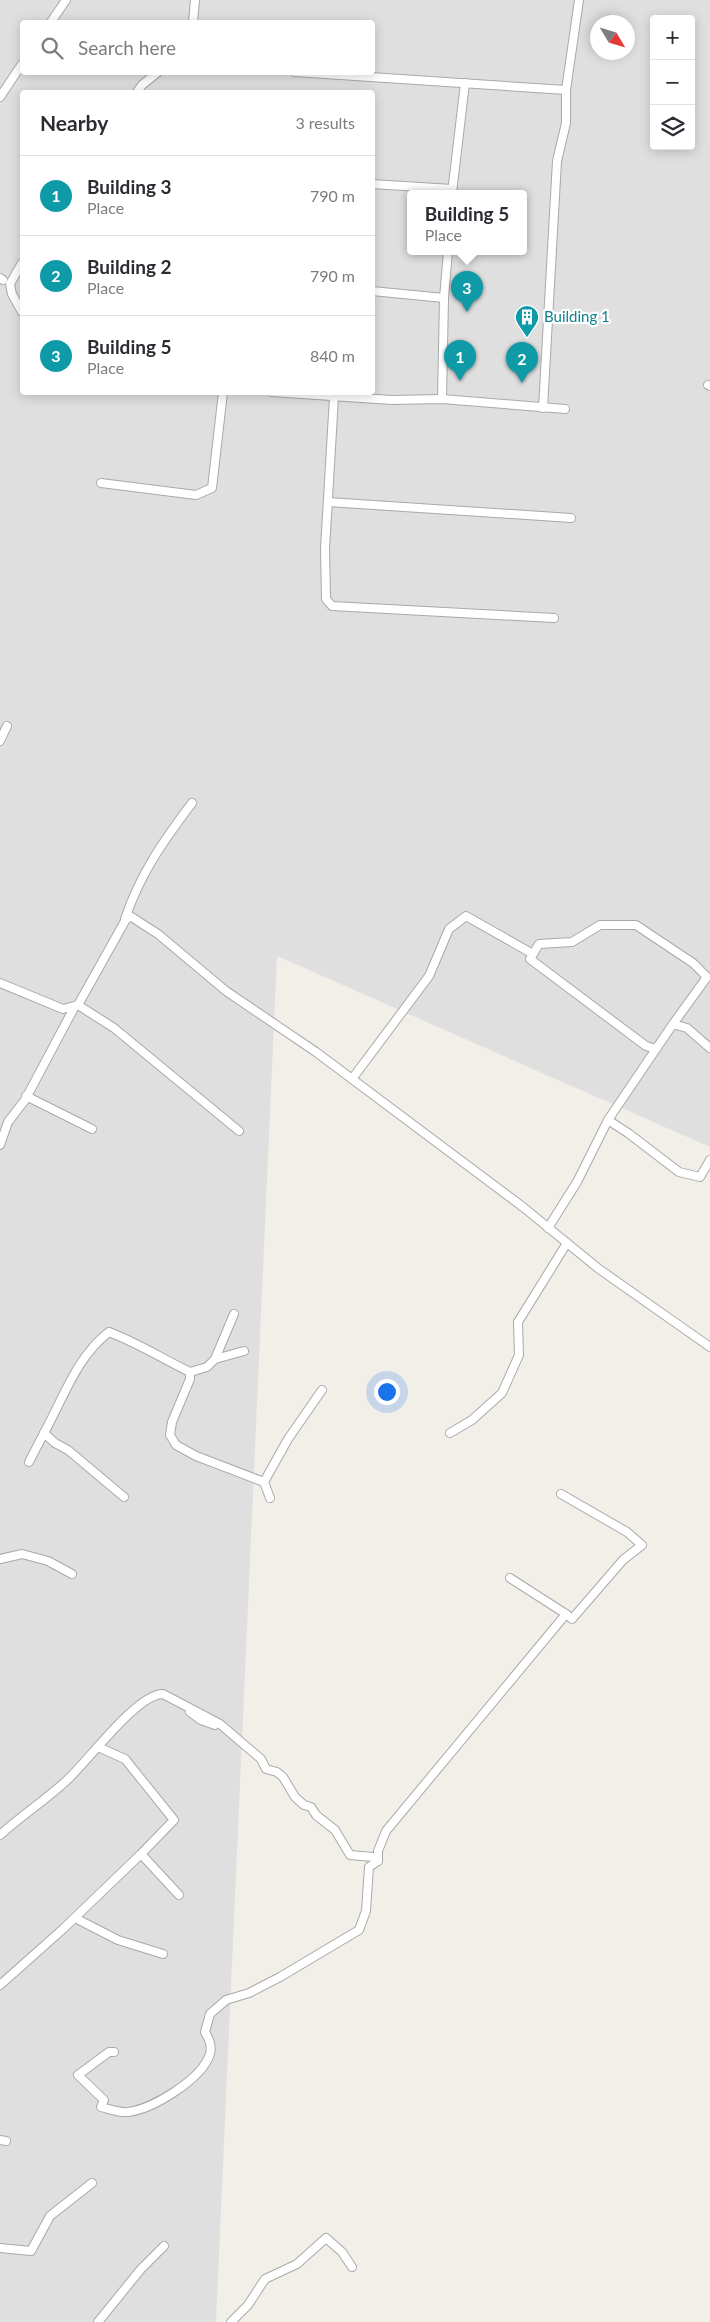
<!DOCTYPE html>
<html lang="en">
<head>
<meta charset="utf-8">
<style>
	body { margin:0; font-family:Lato,sans-serif; background:#f7f7f7; color:#2b2b33 }
	.controls { position:absolute; right:15px; top:15px; display:grid; overflow:hidden; border-radius:5px; box-shadow:0 2px 12px #0003 }
	.controls button { width:45px; height:45px; display:grid; place-items:center; padding:0; border:0; border-bottom:1px solid #e1e1e2; background:#fff; color:#2b2b33; font:25px sans-serif }
	.compass { position:absolute; left:590px; top:15px; width:45px; height:45px; border-radius:50%; background:#fff; box-shadow:0 2px 12px #0003; rotate:128deg }
	.you { position:absolute; left:386px; top:1391px; width:18px; height:18px; margin:-12px; border:4px solid #fff; border-radius:50%; background:#1a73e8; box-shadow:0 0 0 8px #1a73e833 }
	.badge { display:grid; place-items:center; width:32px; height:32px; border-radius:50%; background:#d40000; color:#fff; font-size:16px; font-weight:700 }
	.pin { position:absolute; translate:-50% -41px; filter:drop-shadow(0 1px 2px #0008) }
	.pin::after { content:''; position:absolute; top:26px; width:18px; height:15px; background:inherit; clip-path:polygon(0 0,100% 0,50% 100%) }
	.popup { position:absolute; left:407px; top:190px; width:120px; height:65px; box-sizing:border-box; display:grid; place-content:center; border-radius:5px; background:#fff; filter:drop-shadow(0 1px 4px #0005); font-size:16px; white-space:nowrap; color:#7c7c81 }
	.popup b { font-size:19px; color:#2b2b33 }
	.popup::after { content:''; position:absolute; left:50%; top:100%; margin-left:-10px; border:10px solid transparent; border-top-color:#fff }
	.list { margin:0; padding:0; list-style:none }
	h2 { display:flex; justify-content:space-between; align-items:center; height:65px; margin:0; padding:0 20px; font-size:21px }
	h2 small { font-size:16px; font-weight:400; color:#7c7c81 }
	.list li { display:grid; grid-template-columns:32px 1fr auto; gap:15px; align-items:center; box-sizing:border-box; height:80px; padding:0 20px; border-top:1px solid #e1e1e2 }
	.list b { display:block; font-size:19px; white-space:nowrap }
	.list p { margin:0; font-size:16px; white-space:nowrap; color:#7c7c81 }
	.list em { font-size:16px; font-style:normal; color:#7c7c81 }
	.icon { flex:none; width:28px; height:28px; fill:none; stroke:currentColor; stroke-width:2; stroke-linecap:round; stroke-linejoin:round }
	.map { position:relative; flex:none; width:710px; height:2322px; overflow:hidden }
	.search { position:absolute; background:#fff; box-shadow:0 2px 12px #0003; left:20px; top:20px; width:355px; height:55px; display:flex; align-items:center; gap:12px; box-sizing:border-box; padding:0 18px; border-radius:5px; color:#7c7c81; font-size:19px }
	.panel { position:absolute; background:#fff; box-shadow:0 2px 12px #0003; left:20px; top:90px; width:355px; height:305px; border-radius:5px }
	.map>svg:first-child { display:block }
	.residential { fill:#e0dfdf; fill-rule:evenodd }
	.lines { fill:none; stroke-linecap:round; stroke-linejoin:round }
	.minor-casing { stroke:#a9a9a9; stroke-width:10 }
	.minor { stroke:#fff; stroke-width:8 }
	.labels { text-anchor:middle; stroke-width:4.5; stroke-linejoin:round; paint-order:stroke }
	.culture-label { font-size:15px; fill:#0d838f; stroke:#fff; text-anchor:start }
</style>
</head>
<body>
<div class="map">
<svg width="710" height="2322" viewBox="0 0 710 2322">
	<rect width="100%" height="100%" fill="#f2efe9"/>
	<path class="residential" d="M0,0H710V1147L277,956L216,2322H0ZM654,19H691V146H654ZM22,22H372V72H22ZM598,22H628V52H598ZM22,92H372V392H22ZM411,193H523V251H411Z"/>
	<g class="lines">
		<g class="minor-casing">
			<g id="minor">
				<path d="M51,22L66,0"/>
				<path d="M193,22L195,0"/>
				<path d="M295,72L566,90"/>
				<path d="M137,92L142,85L158,72"/>
				<path d="M0,97L22,64"/>
				<path d="M372,184L452,189"/>
				<path d="M452,193L465,83"/>
				<path d="M22,263L10,284L12,294L22,312"/>
				<path d="M0,278L3,280"/>
				<path d="M372,291L444,298"/>
				<path d="M708,385L710,386"/>
				<path d="M272,392L392,400L442,399L565,409"/>
				<path d="M334,397L325,549L326,599L332,606L554,618"/>
				<path d="M442,399L444,298L448,251"/>
				<path d="M543,408L557,161L566,123V90L579,0"/>
				<path d="M101,483L196,495L212,488L223,392"/>
				<path d="M328,502L571,518"/>
				<path d="M0,741L7,726"/>
				<path d="M125,919C140,874 164,840 192,803"/>
				<path d="M0,983L63,1009L78,1005L125,921L130,916L158,934L226,991L316,1052L523,1207L599,1269L710,1347"/>
				<path d="M78,1005L114,1028L239,1131"/>
				<path d="M673,1024L707,977L693,963L636,925H600L572,942L539,944L530,959L646,1046L656,1049L673,1024L687,1028L710,1048"/>
				<path d="M656,1049L608,1120L628,1133L679,1172L700,1177L710,1160"/>
				<path d="M352,1079L429,976L449,929L466,916L533,954"/>
				<path d="M26,1096L92,1129"/>
				<path d="M0,1145L8,1122L25,1100L75,1006"/>
				<path d="M548,1228L577,1182L608,1120"/>
				<path d="M215,1359L244,1351"/>
				<path d="M190,1372L207,1367L215,1359L234,1314"/>
				<path d="M44,1433C63,1399 77,1356 109,1332C138,1343 163,1359 190,1372V1379L172,1422L170,1435L176,1445L196,1456L264,1482"/>
				<path d="M450,1433L472,1420L502,1393L519,1355L518,1322L567,1243"/>
				<path d="M29,1462L44,1433L55,1443L68,1450L124,1497"/>
				<path d="M270,1498L264,1482L288,1439L322,1390"/>
				<path d="M0,1559L22,1554L48,1561L72,1574"/>
				<path d="M510,1578L566,1614"/>
				<path d="M190,1712L201,1720L215,1725"/>
				<path d="M98,1747L125,1759L174,1820L141,1854L179,1895"/>
				<path d="M0,1835C21,1816 44,1801 65,1782C87,1763 136,1694 163,1694L220,1724L261,1759L266,1769L277,1772L283,1777L295,1797L304,1805L311,1807L316,1815L335,1830L350,1855L373,1857L378,1861"/>
				<path d="M75,1918L118,1940L163,1954"/>
				<path d="M0,1985L63,1929L141,1854"/>
				<path d="M114,2052H109L78,2075L104,2100L101,2107C109,2109 119,2113 128,2112C153,2109 202,2079 210,2054C212,2045 209,2039 205,2032L210,2014L226,2000L249,1993L280,1977L359,1930L366,1911L369,1867L378,1861V1851L386,1831L566,1614L572,1619L623,1560L642,1545L627,1532L561,1494"/>
				<path d="M0,2140L6,2141"/>
				<path d="M0,2248L31,2251L50,2216L92,2183"/>
				<path d="M98,2322L141,2269L164,2246"/>
				<path d="M231,2322L248,2305L265,2279L297,2264L326,2238L342,2252L352,2267"/>
			</g>
		</g>
		<use href="#minor" class="minor"/>
	</g>
	<defs>
		<g id="building-pin" transform="scale(1.25)"><path d="M0 17L-7.5 6A9.5 9.5 0 1 1 7.5 6Z" fill="#0f9aa8" stroke="#fff"/><path d="M-4-6H4V6H1V3H-1V6H-4ZM-2.5-4.3h1.7v1.8h-1.7ZM.8-4.3h1.7v1.8H.8ZM-2.5-1h1.7V.8h-1.7ZM.8-1h1.7V.8H.8Z" fill="#fff"/></g>
	</defs>
	<g fill-rule="evenodd">
		<use href="#building-pin" x="527" y="317"/>
	</g>
	<g class="labels">
		<g class="culture-label">
			<text x="544" y="322">Building 1</text>
		</g>
	</g>
</svg>
<div class="controls">
<button>+</button>
<button>−</button>
<button><svg class="icon" aria-label="layers" viewBox="0 0 24 24"><path d="M12 4l9 5-9 5-9-5zM3 14l9 5 9-5"/></svg></button>
</div>
<svg class="compass" viewBox="-18 -18 36 36"><path d="M0-13l5 13h-10z" fill="#e53935"/><path d="M0 13l5-13h-10z" fill="#7c7c81"/></svg>
<div class="you"></div>
<div class="pin badge" style="left:460px;top:381px;background:#0f9aa8">1</div>
<div class="pin badge" style="left:522px;top:383px;background:#0f9aa8">2</div>
<div class="pin badge" style="left:467px;top:312px;background:#0f9aa8">3</div>
<div class="popup"><b>Building 5</b>Place</div>
<div class="search"><svg class="icon" aria-label="search" viewBox="0 0 24 24"><circle cx="10" cy="10" r="6"/><path d="M15 15l6 6"/></svg>Search here</div>
<section class="panel">
<h2>Nearby<small>3 results</small></h2>
<ul class="list">
<li><span class="badge" style="background:#0f9aa8">1</span><div><b>Building 3</b><p>Place</p></div><em>790 m</em></li>
<li><span class="badge" style="background:#0f9aa8">2</span><div><b>Building 2</b><p>Place</p></div><em>790 m</em></li>
<li><span class="badge" style="background:#0f9aa8">3</span><div><b>Building 5</b><p>Place</p></div><em>840 m</em></li>
</ul>
</section>
</div>
</body>
</html>
